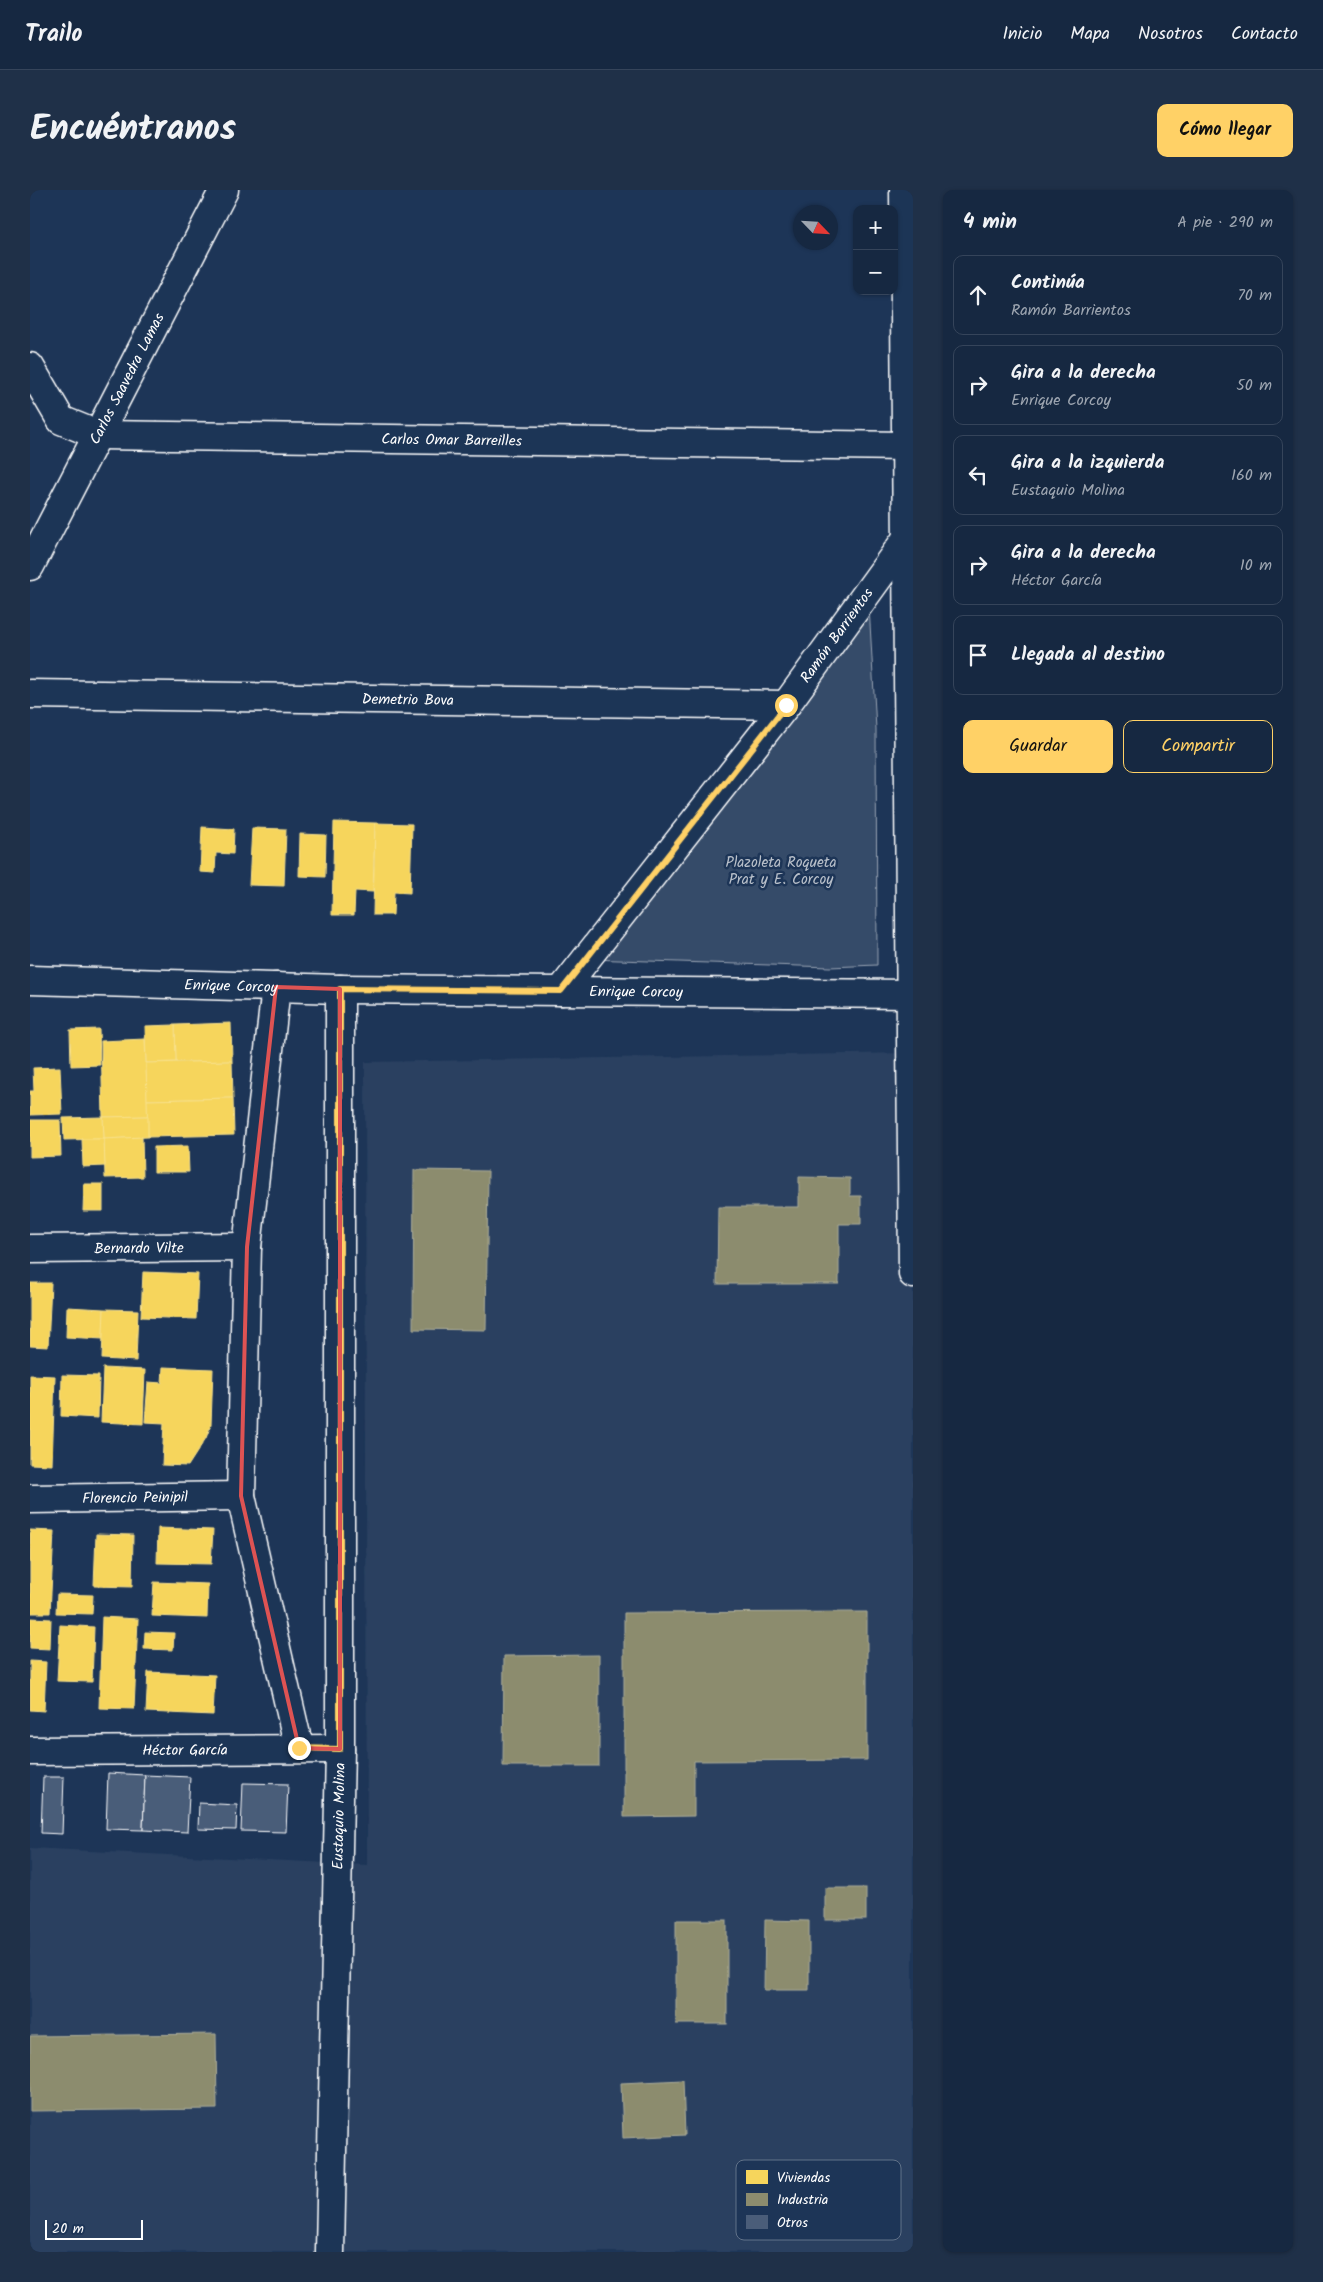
<!DOCTYPE html>
<html lang="es">
<head>
<meta charset="utf-8">
<style>
	body { margin:0; font-family:Kalam,sans-serif; background:#1f3048; color:#f1f3f6 }
	.controls { position:absolute; right:15px; top:15px; display:grid; overflow:hidden; border-radius:10px; box-shadow:0 1px 4px #0004 }
	.controls button { width:45px; height:45px; display:grid; place-items:center; padding:0; border:0; border-bottom:1px solid #35445a; background:#162841; color:#f1f3f6; font:25px sans-serif }
	.compass { position:absolute; left:763px; top:15px; width:45px; height:45px; border-radius:50%; background:#162841; box-shadow:0 1px 4px #0004; rotate:115deg }
	.scale { position:absolute; left:15px; bottom:12px; width:98px; box-sizing:border-box; padding-left:5px; border:2px solid #fff; border-top:0; font-size:14px; line-height:18px; white-space:nowrap; color:#fff; -webkit-text-stroke:4px #1d3557; paint-order:stroke }
	.stop { position:absolute; width:15px; height:15px; margin:-11px; border:4px solid #ffd166; border-radius:50%; background:#fff }
	.stop.end { background:#ffd166; border-color:#fff; box-shadow:0 1px 5px #0008 }
	.list { margin:0; padding:0; list-style:none }
	h2 { display:flex; justify-content:space-between; align-items:center; height:65px; margin:0; padding:0 20px; font-size:21px }
	h2 small { font-size:16px; font-weight:400; color:#9ea6b1 }
	.list li { display:grid; grid-template-columns:32px 1fr auto; gap:15px; align-items:center; box-sizing:border-box; height:80px; margin:0 10px 10px; padding:0 10px; border:1px solid #35445a; border-radius:10px }
	.list b { display:block; font-size:19px; white-space:nowrap }
	.list p { margin:0; font-size:16px; white-space:nowrap; color:#9ea6b1 }
	.list em { font-size:16px; font-style:normal; color:#9ea6b1 }
	.actions { display:flex; gap:10px; padding:15px 20px }
	.actions a { flex:1; padding:11px 0; border:1px solid #ffd166; border-radius:10px; text-align:center; font-size:18px; color:#ffd166 }
	.actions .main { background:#ffd166; color:#111 }
	.icon { flex:none; width:28px; height:28px; fill:none; stroke:currentColor; stroke-width:2; stroke-linecap:round; stroke-linejoin:round }
	.map { position:relative; flex:none; width:883px; height:2062px; overflow:hidden; border-radius:10px }
	header { display:flex; align-items:center; gap:30px; box-sizing:border-box; height:70px; padding:0 25px; background:#162841; border-bottom:1px solid #35445a }
	header strong { font-size:24px }
	nav { display:flex; gap:28px; margin-inline-start:auto; font-size:18px }
	.intro { display:flex; align-items:center; justify-content:space-between; box-sizing:border-box; height:120px; padding:0 30px }
	h1 { margin:0; font-size:35px }
	.button { padding:12px 22px; border-radius:10px; background:#ffd166; color:#111; font-size:18px; font-weight:700 }
	main { display:flex; gap:30px; padding:0 30px }
	aside { flex:1; background:#162841; border-radius:10px; box-shadow:0 1px 4px #0004 }
	.map>svg:first-child { display:block }
	.built { fill:#2a4161 }
	.green { fill:#364b69; stroke:#9aa5b4 }
	.homes { fill:#f6d55c; stroke:#f9e28d }
	.industry { fill:#8c8c6e; stroke:#aeae9a }
	.building { fill:#4a5d79; stroke:#fff }
	.lines { fill:none; stroke-linecap:round; stroke-linejoin:round }
	.street-casing { stroke:#fff; stroke-width:31 }
	.street { stroke:#1d3557; stroke-width:28 }
	.route { stroke:#ffd166; stroke-width:6 }
	.marked { fill:none; stroke:#de5353; stroke-width:4; stroke-linejoin:round }
	.labels { text-anchor:middle; stroke-width:5; stroke-linejoin:round; paint-order:stroke }
	.street-label { font-size:15px; fill:#fff; stroke:#1d3557 }
	.park-label { font-size:15px; fill:#b9c0ca; stroke:#1d3557 }
	.key { fill:#1d3557; stroke:#617289; stroke-width:1 }
	.key-label { font-size:14px; fill:#fff }
</style>
</head>
<body>
<header>
<strong>Trailo</strong>
<nav><a>Inicio</a><a>Mapa</a><a>Nosotros</a><a>Contacto</a></nav>
</header>
<div class="intro"><h1>Encuéntranos</h1><a class="button">Cómo llegar</a></div>
<main>
<div class="map">
<svg width="883" height="2062" viewBox="0 0 883 2062">
	<rect width="100%" height="100%" fill="#1d3557"/>
	<filter id="ink" filterUnits="userSpaceOnUse"><feTurbulence type="fractalNoise" baseFrequency=".02" numOctaves="2"/><feDisplacementMap in="SourceGraphic" scale="10" xChannelSelector="R" yChannelSelector="G"/><feConvolveMatrix kernelMatrix="1 2 1 2 8 2 1 2 1" color-interpolation-filters="sRGB"/></filter>
	<g filter="url(#ink)">
		<path class="built" d="M883,863V2062H0V1658L337,1675L335,872Z"/>
		<path class="green" d="M839,416L846,539L847,775L800,777L558,769Z"/>
		<g class="homes">
			<path d="M304,632L345,633L343,702L325,701L324,725H302Z"/>
			<path d="M345,633L382,634L380,703L364,702L363,725H343Z"/>
			<path d="M172,637L204,639L203,664L186,663L185,683L170,682Z"/>
			<path d="M222,638L256,639L254,696L219,695Z"/>
			<path d="M270,644L296,645L295,687L269,686Z"/>
			<path d="M201,833L202,871L146,872L145,835Z"/>
			<path d="M145,835L146,872L116,873L115,836Z"/>
			<path d="M69,839L70,875L41,876L40,840Z"/>
			<path d="M115,849L118,926L73,927L71,851Z"/>
			<path d="M202,871L203,908L117,910L116,873Z"/>
			<path d="M30,877L32,924L0,925V901H4L3,878Z"/>
			<path d="M203,908L204,945L118,947L117,910Z"/>
			<path d="M118,926V947L74,949L73,927Z"/>
			<path d="M73,927L74,949L34,950L33,928Z"/>
			<path d="M0,930H30L31,966L0,967Z"/>
			<path d="M112,947L113,987L75,988L74,949Z"/>
			<path d="M52,949H74L75,976L53,977Z"/>
			<path d="M158,956L159,982H124V957Z"/>
			<path d="M54,994H73V1021H53Z"/>
			<path d="M113,1082L168,1084L166,1129L111,1127Z"/>
			<path d="M0,1093H21L18,1157L0,1156Z"/>
			<path d="M37,1117L74,1119L73,1149L36,1147Z"/>
			<path d="M74,1119L108,1120L106,1171L72,1169Z"/>
			<path d="M133,1177L183,1179L181,1235L176,1248L158,1276L132,1275L134,1233L115,1232L118,1192L132,1193Z"/>
			<path d="M73,1178L115,1180L113,1234L71,1232Z"/>
			<path d="M0,1185L25,1186L22,1275L0,1274Z"/>
			<path d="M32,1185L69,1186L68,1228L31,1226Z"/>
			<path d="M128,1338L183,1340L181,1374L127,1373Z"/>
			<path d="M0,1340L24,1341L20,1423H0Z"/>
			<path d="M66,1344L103,1345L102,1397L64,1396Z"/>
			<path d="M124,1392L178,1394L177,1428L122,1426Z"/>
			<path d="M27,1404L63,1405L62,1424L26,1423Z"/>
			<path d="M72,1427L108,1429L104,1519L69,1518Z"/>
			<path d="M0,1428L21,1429L20,1459L0,1458Z"/>
			<path d="M30,1435L64,1437L62,1492L27,1491Z"/>
			<path d="M115,1442L144,1443L143,1460L114,1459Z"/>
			<path d="M0,1471L16,1472L14,1521L0,1520Z"/>
			<path d="M118,1482L185,1485L183,1525L116,1522Z"/>
		</g>
		<g class="industry">
			<path d="M384,980L458,981L456,1140L383,1139Z"/>
			<path d="M769,987L820,988V1006H831V1034H809V1094H687L688,1017H769Z"/>
			<path d="M837,1422V1570L664,1571V1626L594,1627V1423Z"/>
			<path d="M569,1465V1576H473L474,1466Z"/>
			<rect x="795" y="1698" width="41" height="32"/>
			<rect x="646" y="1730" width="51" height="104"/>
			<path d="M735,1730L779,1731V1800H734Z"/>
			<path d="M186,1844L187,1919L0,1921V1846Z"/>
			<path d="M653,1890L655,1945L593,1948L591,1893Z"/>
		</g>
		<g class="building">
			<path d="M78,1583L115,1585L113,1640L76,1639Z"/>
			<path d="M115,1585L160,1587L157,1642L113,1640Z"/>
			<path d="M13,1587H34L32,1644L11,1643Z"/>
			<path d="M213,1593L258,1594L256,1642L211,1641Z"/>
			<path d="M169,1613L207,1615L206,1640L168,1639Z"/>
		</g>
		<g class="lines">
			<g class="street-casing">
				<g id="street">
					<path d="M874,0L883,1084"/>
					<path id="s1" d="M0,177L31,230L68,245L877,256"/>
					<path id="s2" d="M0,376L194,0"/>
					<path id="s3" d="M0,504L756,515"/>
					<path id="s4" d="M0,790L310,799L883,804"/>
					<path d="M246,797L217,1057L211,1306L269,1558"/>
					<path id="s5" d="M531,801L756,515L877,348"/>
					<path id="s6" d="M0,1059L217,1057"/>
					<path id="s7" d="M0,1309L211,1306"/>
					<path id="s8" d="M0,1561L310,1559"/>
					<path id="s9" d="M300,2062L310,1559V799"/>
				</g>
			</g>
			<use href="#street" class="street"/>
		</g>
	</g>
	<g class="lines" filter="url(#ink)">
		<path class="route" d="M269,1558L310,1559V799L531,801L756,515"/>
	</g>
	<path class="marked" d="M246,797L310,799V1559L269,1558L211,1306L217,1057Z"/>
	<g class="labels">
		<g class="street-label">
			<text dy="5" stroke="none"><textPath href="#s2" startOffset="211">Carlos Saavedra Lamas</textPath></text>
			<text dy="5" stroke="none"><textPath href="#s1" startOffset="455">Carlos Omar Barreilles</textPath></text>
			<text dy="5" stroke="none"><textPath href="#s5" startOffset="450">Ramón Barrientos</textPath></text>
			<text dy="5" stroke="none"><textPath href="#s3" startOffset="378">Demetrio Bova</textPath></text>
			<text dy="5" stroke="none"><textPath href="#s4" startOffset="201">Enrique Corcoy</textPath></text>
			<text dy="5" stroke="none"><textPath href="#s4" startOffset="606">Enrique Corcoy</textPath></text>
			<text dy="5" stroke="none"><textPath href="#s6" startOffset="109">Bernardo Vilte</textPath></text>
			<text dy="5" stroke="none"><textPath href="#s7" startOffset="105">Florencio Peinipil</textPath></text>
			<text dy="5" stroke="none"><textPath href="#s8" startOffset="155">Héctor García</textPath></text>
			<text dy="5" stroke="none"><textPath href="#s9" startOffset="436">Eustaquio Molina</textPath></text>
		</g>
		<g class="park-label">
			<text x="751" y="677">Plazoleta Roqueta<tspan x="751" dy="17">Prat y E. Corcoy</tspan></text>
		</g>
	</g>
	<rect x="706" y="1970" width="165" height="80" rx="8" class="key"/>
	<rect x="716" y="1980" width="22" height="14" fill="#f6d55c"/>
	<rect x="716" y="2003" width="22" height="13" fill="#8c8c6e"/>
	<rect x="716" y="2025" width="22" height="14" fill="#4a5d79"/>
	<g class="key-label">
		<text x="747" y="1992">Viviendas</text>
		<text x="747" y="2014">Industria</text>
		<text x="747" y="2037">Otros</text>
	</g>
</svg>
<div class="controls">
<button>+</button>
<button>−</button>
</div>
<svg class="compass" viewBox="-18 -18 36 36"><path d="M0-13l5 13h-10z" fill="#e53935"/><path d="M0 13l5-13h-10z" fill="#9ea6b1"/></svg>
<div class="scale">20 m</div>
<div class="stop" style="left:756px;top:515px"></div>
<div class="stop end" style="left:269px;top:1558px"></div>
</div>
<aside>
<h2>4 min<small>A pie · 290 m</small></h2>
<ul class="list">
<li><svg class="icon" aria-label="ahead" viewBox="0 0 24 24"><path d="M12 20V5M6 11l6-6 6 6"/></svg><div><b>Continúa</b><p>Ramón Barrientos</p></div><em>70 m</em></li>
<li><svg class="icon" aria-label="right" viewBox="0 0 24 24"><path d="M7 20v-9h11M14 6l5 5-5 5"/></svg><div><b>Gira a la derecha</b><p>Enrique Corcoy</p></div><em>50 m</em></li>
<li><svg class="icon" aria-label="left" viewBox="0 0 24 24"><path d="M17 20v-9H6M10 6l-5 5 5 5"/></svg><div><b>Gira a la izquierda</b><p>Eustaquio Molina</p></div><em>160 m</em></li>
<li><svg class="icon" aria-label="right" viewBox="0 0 24 24"><path d="M7 20v-9h11M14 6l5 5-5 5"/></svg><div><b>Gira a la derecha</b><p>Héctor García</p></div><em>10 m</em></li>
<li><svg class="icon" aria-label="arrive" viewBox="0 0 24 24"><path d="M6 21V4h12l-3 4 3 4H6"/></svg><div><b>Llegada al destino</b></div></li>
</ul>
<div class="actions"><a class="main">Guardar</a><a>Compartir</a></div>
</aside>
</main>
</body>
</html>
